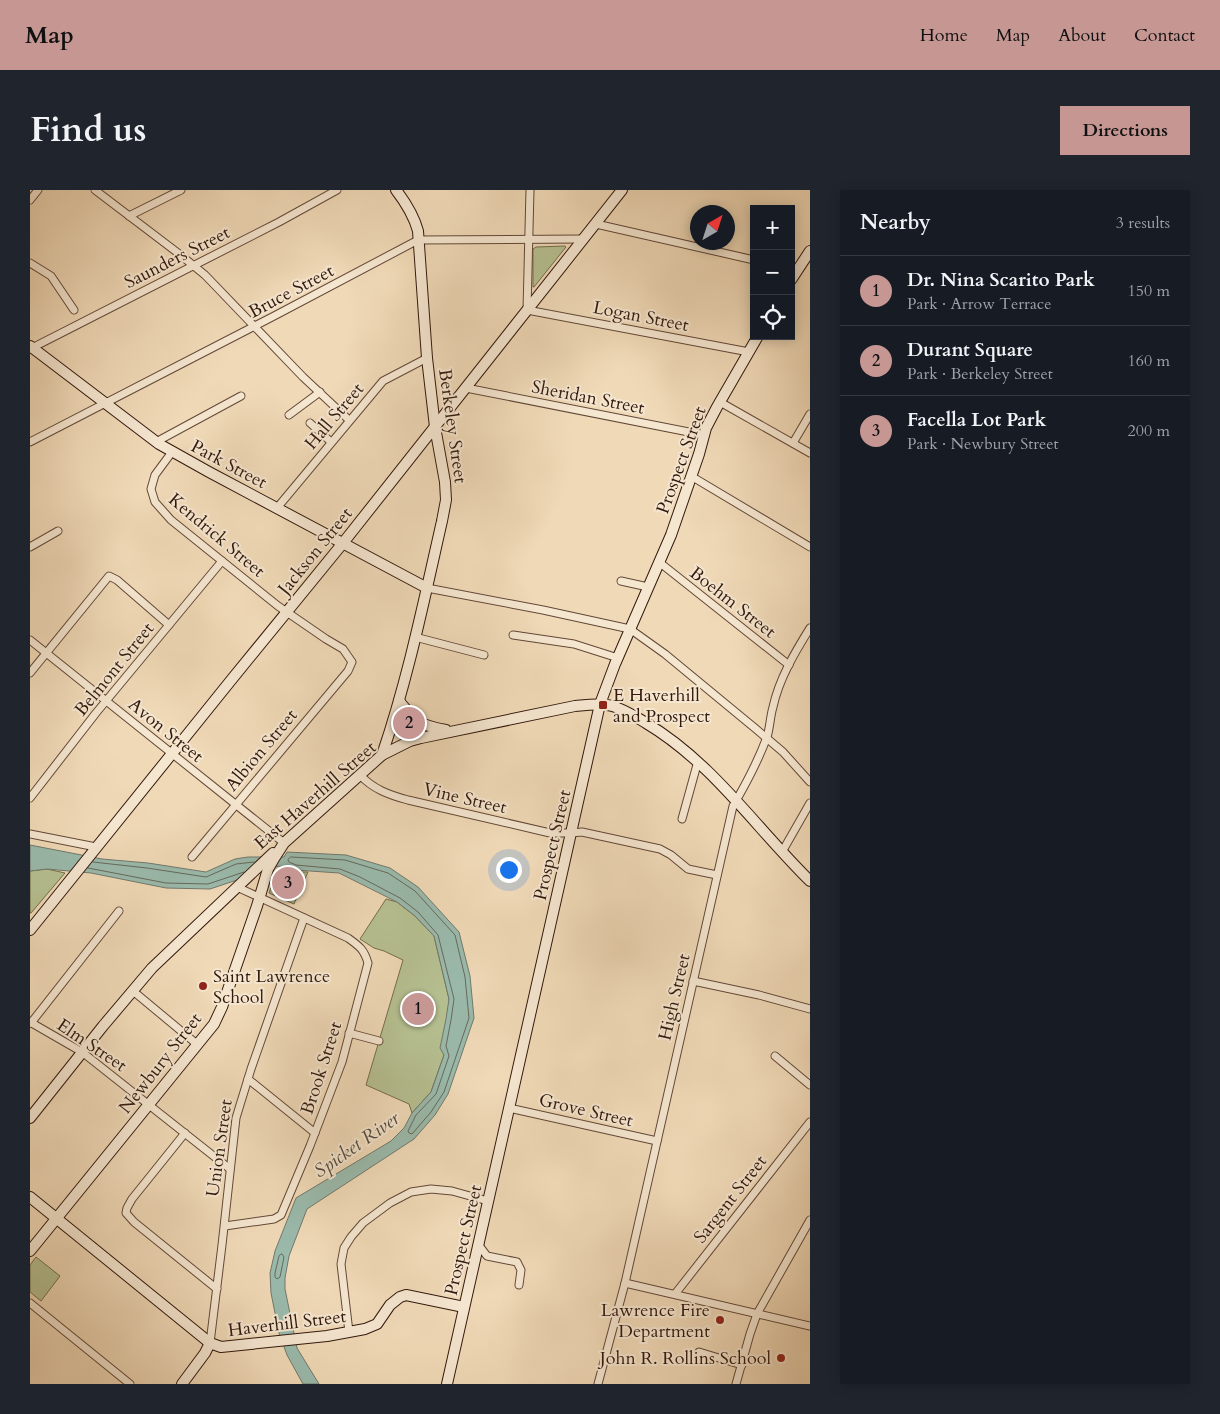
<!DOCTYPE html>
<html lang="en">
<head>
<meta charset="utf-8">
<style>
	body { margin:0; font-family:Cardo,serif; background:#20242c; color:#f1f3f6 }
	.controls { position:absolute; right:15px; top:15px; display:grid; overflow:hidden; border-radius:0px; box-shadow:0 2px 12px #0003 }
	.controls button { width:45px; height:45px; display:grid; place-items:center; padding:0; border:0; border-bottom:1px solid #363941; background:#171b24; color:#f1f3f6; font:25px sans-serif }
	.compass { position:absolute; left:660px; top:15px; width:45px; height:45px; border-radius:50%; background:#171b24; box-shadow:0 2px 12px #0003; rotate:39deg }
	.you { position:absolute; left:478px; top:679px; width:18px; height:18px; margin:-12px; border:4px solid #fff; border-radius:50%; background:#1a73e8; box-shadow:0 0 0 8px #1a73e833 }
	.badge { display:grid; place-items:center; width:32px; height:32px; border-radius:50%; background:#c59692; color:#111; font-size:16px; font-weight:700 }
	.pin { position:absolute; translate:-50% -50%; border:2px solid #fff; box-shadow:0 1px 5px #0006 }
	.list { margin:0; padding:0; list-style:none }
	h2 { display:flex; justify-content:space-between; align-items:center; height:65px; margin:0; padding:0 20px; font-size:21px }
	h2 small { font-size:16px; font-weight:400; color:#9ea1a6 }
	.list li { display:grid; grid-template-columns:32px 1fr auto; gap:15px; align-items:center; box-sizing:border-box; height:70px; padding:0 20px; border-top:1px solid #363941 }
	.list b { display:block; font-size:19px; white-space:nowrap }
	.list p { margin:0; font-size:16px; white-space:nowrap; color:#9ea1a6 }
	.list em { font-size:16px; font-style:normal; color:#9ea1a6 }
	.icon { flex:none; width:28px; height:28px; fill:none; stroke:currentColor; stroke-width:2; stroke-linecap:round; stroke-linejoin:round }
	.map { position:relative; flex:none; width:780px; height:1194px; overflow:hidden; border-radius:0px }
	header { display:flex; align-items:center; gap:30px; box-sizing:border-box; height:70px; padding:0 25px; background:#c59692; color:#111 }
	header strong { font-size:24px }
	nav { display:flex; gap:28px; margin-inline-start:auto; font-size:18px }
	.intro { display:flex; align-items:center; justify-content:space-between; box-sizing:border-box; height:120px; padding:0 30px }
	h1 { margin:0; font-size:35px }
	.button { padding:12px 22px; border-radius:0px; background:#c59692; color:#111; font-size:18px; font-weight:700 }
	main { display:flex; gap:30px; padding:0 30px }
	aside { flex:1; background:#171b24; border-radius:0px; box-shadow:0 2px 12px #0003 }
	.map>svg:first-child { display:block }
	.green { fill:#b6c091; stroke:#746c4e }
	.water { fill:#9abaac; stroke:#70796c }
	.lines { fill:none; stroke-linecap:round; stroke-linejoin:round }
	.shore { stroke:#66695c; stroke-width:1 }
	.street-casing { stroke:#624837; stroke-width:9 }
	.secondary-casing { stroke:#32180c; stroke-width:12 }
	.street { stroke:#f5e6d0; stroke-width:7 }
	.secondary { stroke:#f5e6d0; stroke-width:10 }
	.poi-dot { fill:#8f2418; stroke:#f5e6d0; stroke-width:2 }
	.labels { text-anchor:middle; stroke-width:4; stroke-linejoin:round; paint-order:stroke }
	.street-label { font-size:18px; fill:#32180c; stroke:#f5e6d0 }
	.poi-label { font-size:18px; fill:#32180c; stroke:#f5e6d0; text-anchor:start }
	.water-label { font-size:19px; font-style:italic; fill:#51493c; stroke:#f5e6d0 }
</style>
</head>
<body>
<header>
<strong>Map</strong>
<nav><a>Home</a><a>Map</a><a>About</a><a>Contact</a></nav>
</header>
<div class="intro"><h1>Find us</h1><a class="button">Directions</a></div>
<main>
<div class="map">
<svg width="780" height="1194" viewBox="0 0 780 1194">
	<rect width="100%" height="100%" fill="#f0d9b7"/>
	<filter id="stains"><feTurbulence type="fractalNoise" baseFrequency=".004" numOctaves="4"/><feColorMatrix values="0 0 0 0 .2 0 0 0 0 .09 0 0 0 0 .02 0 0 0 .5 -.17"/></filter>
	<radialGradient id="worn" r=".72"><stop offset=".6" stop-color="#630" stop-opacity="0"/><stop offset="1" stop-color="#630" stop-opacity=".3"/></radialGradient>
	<g class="green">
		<path d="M535,56L536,57L504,97H503V59L506,57Z"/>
		<path d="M376,526L388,537L372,544L371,542Z"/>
		<path d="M17,679L35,683L1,723H0V681Z"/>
		<path d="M248,679L261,682H278L264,714L239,703Z"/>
		<path d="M356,709L367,712L385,726L404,746L419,809L414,865L401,902L382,923L379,914L336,895L373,770L354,761L344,758L330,749Z"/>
		<path d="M6,1067L30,1086L11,1111L0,1102V1075Z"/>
	</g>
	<path class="water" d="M0,655L72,669L118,673L176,682L205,669L218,667H254L257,662L316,665L360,678L388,697L429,742L440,786L444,828L418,904L405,925L384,949L277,1019L259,1066L255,1088V1099L267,1158L289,1194H273L257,1165L249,1143L241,1103L240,1083L245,1061L266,1008L361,951L374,938L382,923L401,902L414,865L410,858L416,829L419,809L404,746L385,726L367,712L309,683L265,680L249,676L180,699L136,698L61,683L17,679L0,681Z"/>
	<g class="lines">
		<g class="shore">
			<path d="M261,667L315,670L358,683L385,701L425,745L435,787L439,828L414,902L401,922L382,944L379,943L378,941L386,925L406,904L419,866L416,856L421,830L424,809L408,745L388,722L370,708L330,687L310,679L266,675L259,672L258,670Z"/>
			<path d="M63,672L117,678L176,687L206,674L224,672"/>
			<path d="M58,678L136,693L178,694L214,682"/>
			<path d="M252,1064L254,1067L250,1087L247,1089L245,1087V1083L249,1066Z"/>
		</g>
		<g class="street-casing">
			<g id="street">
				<path d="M65,0L148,63L175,85L273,187L319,230"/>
				<path d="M500,0L497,120L719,162"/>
				<path d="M0,10L8,0"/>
				<path d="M99,26L151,0"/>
				<path d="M566,34L724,70"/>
				<path d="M0,73L21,86L44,120"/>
				<path d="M0,159L249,32L307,0"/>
				<path d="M436,198L674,245"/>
				<path d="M690,212L780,263"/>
				<path d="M259,225L290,202"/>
				<path d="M280,233L301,252"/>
				<path d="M0,252L246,125L388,50L553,49"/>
				<path d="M126,252L211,206"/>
				<path d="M763,253L780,224"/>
				<path d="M142,262L125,285L121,299L125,312L141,330L248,416L296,449L313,459L322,472L318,481L162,667"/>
				<path d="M661,286L780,357"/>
				<path d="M247,318L353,191L397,168"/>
				<path d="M0,357L28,341"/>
				<path d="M629,372L759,475"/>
				<path d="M591,391L618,397"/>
				<path d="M397,398L513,420L600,439L635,464L726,539L753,562L780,592"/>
				<path d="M483,445L544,454L588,468"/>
				<path d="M385,447L454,465"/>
				<path d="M0,450L254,653L251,656"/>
				<path d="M0,483L79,386L87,390L139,435"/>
				<path d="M330,585C343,599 359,605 378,610L520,643H541L552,642L630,659L641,665L658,679L687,685"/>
				<path d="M0,608L66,523L192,371"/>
				<path d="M652,629L668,571"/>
				<path d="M0,644L66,657"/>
				<path d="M752,662L780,613"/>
				<path d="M663,791L729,805L780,819"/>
				<path d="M103,801L168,855"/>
				<path d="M0,832L52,862L200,979"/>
				<path d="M1,833L89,721"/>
				<path d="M319,843L349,851"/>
				<path d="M745,866L780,895"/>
				<path d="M218,889L285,943"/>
				<path d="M479,918L627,951"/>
				<path d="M155,943L102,1009L97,1018L96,1023L104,1032L187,1099"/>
				<path d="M195,1036L244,1029L251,1025L280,956L312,872L338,773C334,759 329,756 318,748L207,697"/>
				<path d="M448,1054L457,1066L487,1072L491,1080L489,1095"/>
				<path d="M595,1093L780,1136"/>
				<path d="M645,1104L780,932"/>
				<path d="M0,1113L100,1194"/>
				<path d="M319,1142L311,1074L314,1058L321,1047L333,1033L360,1013L381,1002L401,999L422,1001L458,1011"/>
				<path d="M180,1153L192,1055L206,928L221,879L274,728"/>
				<path d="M669,1162L712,1175"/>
				<path d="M568,1194L595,1093L703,616C716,594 728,571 737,547C740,538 740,527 743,517C749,489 765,462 780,438"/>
				<path d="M706,1194L720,1144L727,1124L780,1030"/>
			</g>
		</g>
		<g class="secondary-casing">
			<g id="secondary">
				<path d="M761,90L780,61"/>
				<path d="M0,156L129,254L179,282L397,398"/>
				<path d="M369,511C386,532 389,535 416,540"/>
				<path d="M352,565C378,489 394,410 412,331L416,310L415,292L405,237L397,168L388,41C384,26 376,13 366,0"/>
				<path d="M0,740L202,489L313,353L592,0"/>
				<path d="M0,928L73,836L122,778L243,663"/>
				<path d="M0,1007L180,1153L191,1157L297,1146L335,1139L347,1134L360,1115L370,1107L376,1105L434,1117"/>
				<path d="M0,1061L184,834L192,817L227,716L238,679L245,667L254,653L352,565L380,551L391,548L545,516C557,515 570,513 582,516C594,519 606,527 616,533C683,573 725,637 780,691"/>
				<path d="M152,1194L175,1163L180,1153"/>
				<path d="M417,1194L570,514L585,474L641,345L669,264L676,238L687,217L728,146"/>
			</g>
		</g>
		<use href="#street" class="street"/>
		<use href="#secondary" class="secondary"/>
	</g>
	<g class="poi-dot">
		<rect x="568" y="510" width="10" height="10" rx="2.5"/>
		<circle cx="173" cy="796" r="5"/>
		<circle cx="690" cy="1130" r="5"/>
		<circle cx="751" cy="1168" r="5"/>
	</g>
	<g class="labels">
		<g class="street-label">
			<text transform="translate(147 67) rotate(-27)" y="6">Saunders Street</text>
			<text transform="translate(261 101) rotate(-28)" y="6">Bruce Street</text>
			<text transform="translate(611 126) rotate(11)" y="6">Logan Street</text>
			<text transform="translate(558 207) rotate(11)" y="6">Sheridan Street</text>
			<text transform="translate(304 226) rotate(-50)" y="6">Hall Street</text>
			<text transform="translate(423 236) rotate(82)" y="6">Berkeley Street</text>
			<text transform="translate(651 270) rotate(-70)" y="6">Prospect Street</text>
			<text transform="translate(199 274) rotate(28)" y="6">Park Street</text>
			<text transform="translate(187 345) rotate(40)" y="6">Kendrick Street</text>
			<text transform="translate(285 361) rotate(-51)" y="6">Jackson Street</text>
			<text transform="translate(703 412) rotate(38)" y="6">Boehm Street</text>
			<text transform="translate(84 479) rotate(-51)" y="6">Belmont Street</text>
			<text transform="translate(136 540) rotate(39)" y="6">Avon Street</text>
			<text transform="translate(231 560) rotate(-50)" y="6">Albion Street</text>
			<text transform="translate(285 605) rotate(-41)" y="6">East Haverhill Street</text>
			<text transform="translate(435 608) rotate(13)" y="6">Vine Street</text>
			<text transform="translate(522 655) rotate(-77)" y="6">Prospect Street</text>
			<text transform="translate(644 807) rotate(-77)" y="6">High Street</text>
			<text transform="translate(62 855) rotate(34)" y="6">Elm Street</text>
			<text transform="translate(130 873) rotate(-52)" y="6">Newbury Street</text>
			<text transform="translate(291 878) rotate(-72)" y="6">Brook Street</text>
			<text transform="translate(556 920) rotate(13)" y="6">Grove Street</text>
			<text transform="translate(189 958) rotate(-82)" y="6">Union Street</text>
			<text transform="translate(700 1009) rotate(-52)" y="6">Sargent Street</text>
			<text transform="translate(433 1050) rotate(-77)" y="6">Prospect Street</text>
			<text transform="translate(257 1133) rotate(-7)" y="6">Haverhill Street</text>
		</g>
		<g class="poi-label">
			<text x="583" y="511">E Haverhill<tspan x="583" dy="21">and Prospect</tspan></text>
			<text x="183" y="792">Saint Lawrence<tspan x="183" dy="21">School</tspan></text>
			<text x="680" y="1126" text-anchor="end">Lawrence Fire<tspan x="680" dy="21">Department</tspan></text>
			<text x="741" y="1174" text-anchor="end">John R. Rollins School</text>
		</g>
		<g class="water-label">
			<text transform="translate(326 954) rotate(-35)" y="7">Spicket River</text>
		</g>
	</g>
	<rect width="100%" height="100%" filter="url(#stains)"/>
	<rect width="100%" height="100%" fill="url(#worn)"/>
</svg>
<div class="controls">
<button>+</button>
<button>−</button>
<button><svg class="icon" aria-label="locate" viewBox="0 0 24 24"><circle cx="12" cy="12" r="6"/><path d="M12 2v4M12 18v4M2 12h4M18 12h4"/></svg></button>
</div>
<svg class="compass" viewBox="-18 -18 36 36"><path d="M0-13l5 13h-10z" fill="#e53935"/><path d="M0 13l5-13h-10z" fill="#9ea1a6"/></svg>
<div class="you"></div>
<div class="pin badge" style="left:388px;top:819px">1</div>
<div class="pin badge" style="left:379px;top:533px">2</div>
<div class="pin badge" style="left:258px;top:693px">3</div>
</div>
<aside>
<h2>Nearby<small>3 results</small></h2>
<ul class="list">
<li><span class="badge">1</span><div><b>Dr. Nina Scarito Park</b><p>Park · Arrow Terrace</p></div><em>150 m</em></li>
<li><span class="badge">2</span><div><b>Durant Square</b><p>Park · Berkeley Street</p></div><em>160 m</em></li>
<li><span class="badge">3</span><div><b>Facella Lot Park</b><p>Park · Newbury Street</p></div><em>200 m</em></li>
</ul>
</aside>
</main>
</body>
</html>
